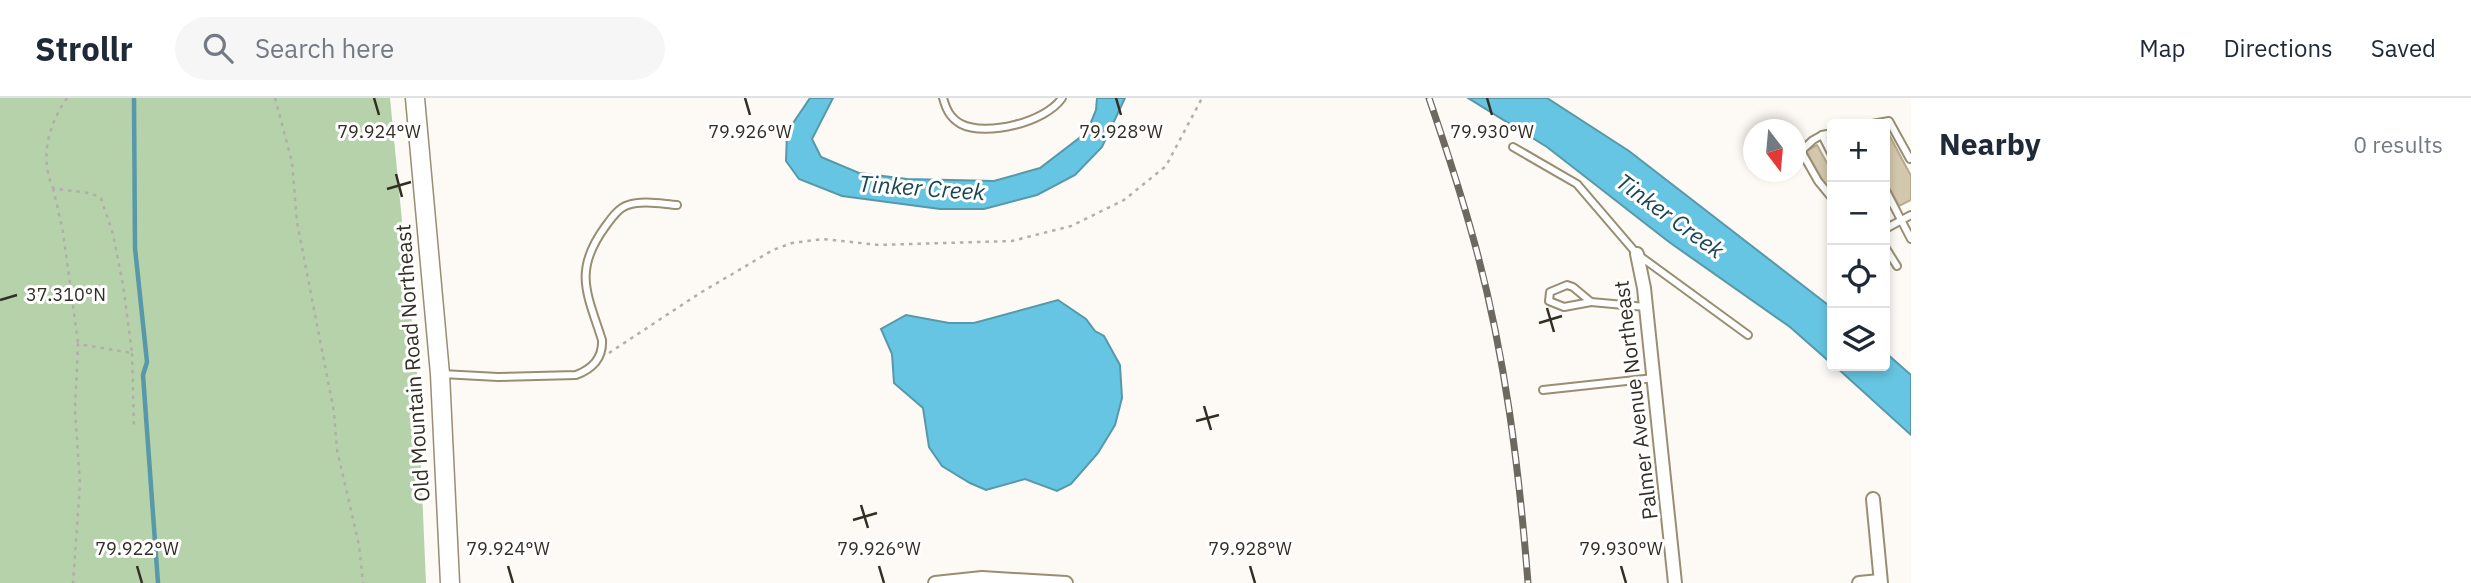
<!DOCTYPE html>
<html lang="en">
<head>
<meta charset="utf-8">
<style>
	body { margin:0; font-family:"IBM Plex Sans",sans-serif; background:#f6f6f7; color:#1f2937 }
	.controls { position:absolute; right:21px; top:21px; display:grid; overflow:hidden; border-radius:7px; box-shadow:0 4px 10px #0003 }
	.controls button { width:63px; height:63px; display:grid; place-items:center; padding:0; border:0; border-bottom:2px solid #e0e1e3; background:#fff; color:#1f2937; font:35px sans-serif }
	.compass { position:absolute; left:1743px; top:21px; width:63px; height:63px; border-radius:50%; background:#fff; box-shadow:0 4px 10px #0003; rotate:164deg }
	.list { margin:0; padding:0; list-style:none }
	h2 { display:flex; justify-content:space-between; align-items:center; height:91px; margin:0; padding:0 28px; font-size:30px }
	h2 small { font-size:23px; font-weight:400; color:#747a83 }
	.icon { flex:none; width:38px; height:38px; fill:none; stroke:currentColor; stroke-width:2; stroke-linecap:round; stroke-linejoin:round }
	.map { position:relative; flex:none; width:1911px; height:485px; overflow:hidden }
	header { display:flex; align-items:center; gap:42px; box-sizing:border-box; height:98px; padding:0 35px; background:#fff; border-bottom:2px solid #e0e1e3 }
	header strong { font-size:33px }
	nav { display:flex; gap:38px; margin-inline-start:auto; font-size:24px }
	.search { width:490px; height:63px; background:#f6f6f7; display:flex; align-items:center; gap:18px; box-sizing:border-box; padding:0 24px; border-radius:38px; color:#747a83; font-size:26px }
	main { display:flex }
	aside { flex:1; background:#fff }
	.map>svg:first-child { display:block }
	.green { fill:#b5d2ab }
	.water { fill:#66c5e2; stroke:#5798a9; stroke-width:2 }
	.lines { fill:none; stroke-linecap:round; stroke-linejoin:round }
	.stream { stroke:#5798a9; stroke-width:4.5 }
	.building { fill:#d3c7ac; stroke:#b6aa90; stroke-width:2 }
	.lane-casing { stroke:#998d74; stroke-width:10 }
	.street-casing { stroke:#998d74; stroke-width:16 }
	.secondary-casing { stroke:#998d74; stroke-width:21 }
	.path { stroke:#b2afa8; stroke-width:2.5; stroke-dasharray:3.5 5; stroke-linecap:butt }
	.lane { stroke:#fff; stroke-width:6 }
	.street { stroke:#fff; stroke-width:12 }
	.secondary { stroke:#fff; stroke-width:18 }
	.rail-casing { stroke:#6d6960; stroke-width:7 }
	.rail { stroke:#fff; stroke-width:4.5; stroke-dasharray:13; stroke-linecap:butt }
	.ticks { fill:none; stroke:#332e24; stroke-width:2.5 }
	.labels { text-anchor:middle; stroke-width:6; stroke-linejoin:round; paint-order:stroke }
	.street-label { font-size:21px; fill:#332e24; stroke:#fff }
	.water-label { font-size:23px; font-style:italic; fill:#1b4652; stroke:#fff }
	.ticks-label { font-size:18px; text-anchor:middle; fill:#332e24; stroke:#fff; stroke-width:6; stroke-linejoin:round; paint-order:stroke }
</style>
</head>
<body>
<header>
<strong>Strollr</strong>
<div class="search"><svg class="icon" aria-label="search" viewBox="0 0 24 24"><circle cx="10" cy="10" r="6"/><path d="M15 15l6 6"/></svg>Search here</div>
<nav><a>Map</a><a>Directions</a><a>Saved</a></nav>
</header>
<main>
<div class="map">
<svg width="1911" height="485" viewBox="0 0 1911 485">
	<rect width="100%" height="100%" fill="#fdfaf5"/>
	<path class="green" d="M0,0H390L417,276L426,485H0Z"/>
	<g class="water">
		<path d="M810,0H833L812,41L821,59L859,75L907,81L994,83L1040,70L1087,34L1096,12L1097,0H1125L1102,49L1075,77L1037,97L984,111H940L842,98L799,81L786,63L787,34Z"/>
		<path d="M1468,0H1547L1629,53L1832,210V266L1790,229L1669,144L1547,49Z"/>
		<path d="M1058,202L1086,221L1095,233L1104,238L1120,267L1122,300L1115,327L1098,355L1071,386L1057,393L1025,381L986,392L970,385L942,368L929,349L923,310L894,285L892,256L881,231L906,217L949,225H974Z"/>
		<path d="M1885,254L1911,277V337L1835,268H1885Z"/>
	</g>
	<g class="lines">
		<path class="stream" d="M134,0L135,150L147,264L143,277L158,485"/>
	</g>
	<g class="building">
		<path d="M1885,29L1911,78V102L1899,108L1885,82Z"/>
		<path d="M1817,47L1832,74V88L1827,91L1806,53Z"/>
	</g>
	<g class="lines">
		<g class="lane-casing">
			<g id="lane">
				<path d="M943,0C946,11 950,20 961,26C986,39 1046,24 1062,0"/>
				<path d="M1872,26L1889,23L1910,61"/>
				<path d="M1832,35L1822,37L1832,57"/>
				<path d="M1822,37L1813,42L1801,53L1818,83L1832,100"/>
				<path d="M1513,49L1577,86L1637,156L1748,237"/>
				<path d="M1885,91L1911,141"/>
				<path d="M1885,131L1911,117"/>
				<path d="M1885,149L1897,168"/>
				<path d="M1567,187L1573,189L1591,204L1564,209L1549,203L1550,194Z"/>
				<path d="M1591,204L1646,209"/>
				<path d="M442,276L498,279L576,277C592,271 603,260 602,242C587,195 573,173 605,129C611,121 618,110 628,107C643,102 662,106 677,107"/>
				<path d="M1543,292L1654,280"/>
			</g>
		</g>
		<g class="street-casing">
			<g id="street">
				<path d="M1637,156L1644,190L1675,485"/>
				<path d="M1873,401L1881,485"/>
				<path d="M935,485L982,480L1066,485"/>
				<path d="M1859,485L1880,483"/>
			</g>
		</g>
		<g class="secondary-casing">
			<path id="secondary" d="M415,0L440,276L450,485"/>
		</g>
		<g class="path">
			<path d="M67,0C49,26 39,59 53,90C70,94 86,92 101,100L113,136L123,187L132,255L78,246L75,312L80,386L73,485"/>
			<path d="M275,0L292,64L297,124L334,314L337,352L359,447L363,485"/>
			<path d="M53,90L63,134L78,245"/>
			<path d="M132,255L134,329"/>
			<path d="M609,255L700,195L773,152L792,145L823,141L879,147L1012,143L1071,128L1124,102L1166,68L1202,0"/>
		</g>
		<use href="#lane" class="lane"/>
		<use href="#street" class="street"/>
		<use href="#secondary" class="secondary"/>
		<g class="rail-casing">
			<path id="rail" d="M1429,0C1445,47 1461,95 1474,143C1505,255 1519,370 1528,485"/>
		</g>
		<use href="#rail" class="rail"/>
	</g>
	<path class="ticks" d="M374,0L379,17M745,0L750,17M1116,0L1121,17M1487,0L1492,17M396,76L402,99M387,91L411,84M0,202L17,197M1547,210L1554,234M1539,225L1562,218M1204,308L1211,332M1196,323L1219,317M861,407L868,430M853,422L877,415M137,468L142,485M508,468L513,485M879,468L884,485M1250,468L1255,485M1621,468L1626,485"/>
	<g class="labels">
		<g class="street-label">
			<text transform="translate(413 265) rotate(-94)" y="7">Old Mountain Road Northeast</text>
			<text transform="translate(1636 302) rotate(-97)" y="7">Palmer Avenue Northeast</text>
		</g>
		<g class="water-label">
			<text transform="translate(922 90) rotate(4)" y="8">Tinker Creek</text>
			<text transform="translate(1670 118) rotate(36)" y="8">Tinker Creek</text>
		</g>
	</g>
	<g class="ticks-label">
		<text x="379" y="40">79.924°W</text>
		<text x="750" y="40">79.926°W</text>
		<text x="1121" y="40">79.928°W</text>
		<text x="1492" y="40">79.930°W</text>
		<text x="66" y="203">37.310°N</text>
		<text x="137" y="457">79.922°W</text>
		<text x="508" y="457">79.924°W</text>
		<text x="879" y="457">79.926°W</text>
		<text x="1250" y="457">79.928°W</text>
		<text x="1621" y="457">79.930°W</text>
	</g>
</svg>
<div class="controls">
<button>+</button>
<button>−</button>
<button><svg class="icon" aria-label="locate" viewBox="0 0 24 24"><circle cx="12" cy="12" r="6"/><path d="M12 2v4M12 18v4M2 12h4M18 12h4"/></svg></button>
<button><svg class="icon" aria-label="layers" viewBox="0 0 24 24"><path d="M12 4l9 5-9 5-9-5zM3 14l9 5 9-5"/></svg></button>
</div>
<svg class="compass" viewBox="-18 -18 36 36"><path d="M0-13l5 13h-10z" fill="#e53935"/><path d="M0 13l5-13h-10z" fill="#747a83"/></svg>
</div>
<aside>
<h2>Nearby<small>0 results</small></h2>
<ul class="list">
</ul>
</aside>
</main>
</body>
</html>
